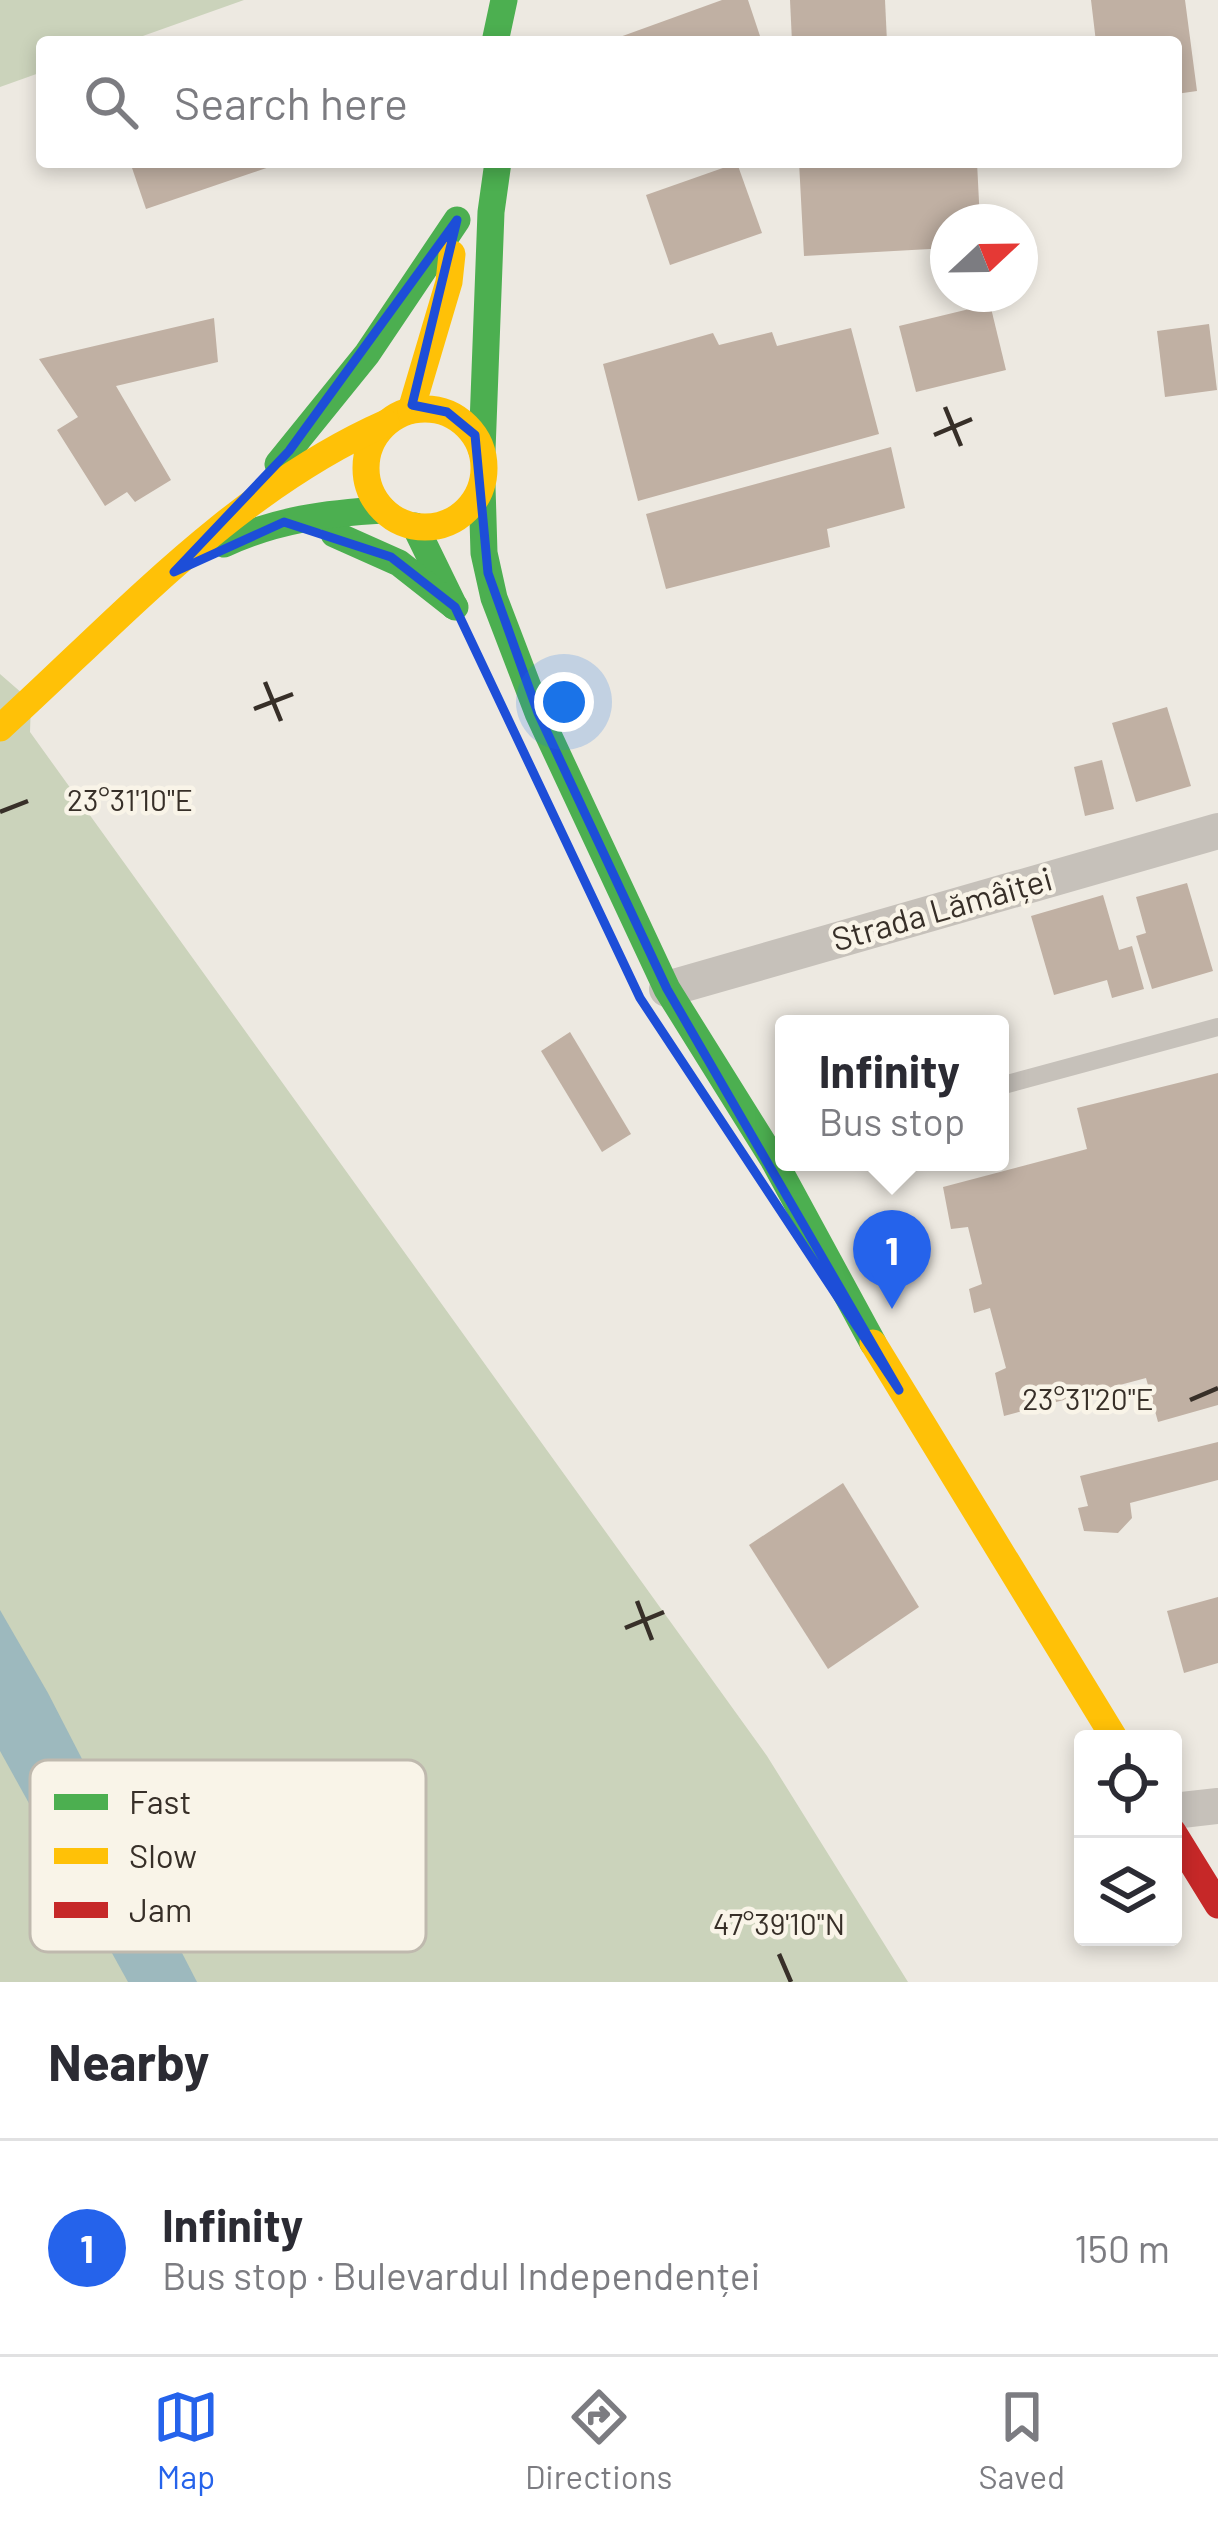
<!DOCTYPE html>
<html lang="en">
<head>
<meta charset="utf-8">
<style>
	body { margin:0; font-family:Barlow,sans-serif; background:#f2f2f3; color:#2b2b33 }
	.controls { position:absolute; right:36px; bottom:36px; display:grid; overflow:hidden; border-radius:12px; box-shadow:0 6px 18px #0003 }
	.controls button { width:108px; height:108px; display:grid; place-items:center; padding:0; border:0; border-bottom:3px solid #e1e1e2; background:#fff; color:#2b2b33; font:60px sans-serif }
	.compass { position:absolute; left:930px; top:204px; width:108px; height:108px; border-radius:50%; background:#fff; box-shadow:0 6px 18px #0003; rotate:68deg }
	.you { position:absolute; left:564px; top:702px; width:42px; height:42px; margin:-30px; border:9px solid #fff; border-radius:50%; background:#1a73e8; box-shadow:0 0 0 18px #1a73e833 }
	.badge { display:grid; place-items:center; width:78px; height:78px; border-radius:50%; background:#2563eb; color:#fff; font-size:39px; font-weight:700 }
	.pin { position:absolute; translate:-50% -99px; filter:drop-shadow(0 3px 6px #0008) }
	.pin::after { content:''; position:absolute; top:63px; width:42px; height:36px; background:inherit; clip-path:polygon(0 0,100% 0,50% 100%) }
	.popup { position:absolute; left:775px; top:1015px; width:234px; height:156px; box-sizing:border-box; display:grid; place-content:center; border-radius:12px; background:#fff; filter:drop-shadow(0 3px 9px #0005); font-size:39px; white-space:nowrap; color:#7c7c81 }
	.popup b { font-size:45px; color:#2b2b33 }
	.popup::after { content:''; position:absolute; left:50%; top:100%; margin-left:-24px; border:24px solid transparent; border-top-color:#fff }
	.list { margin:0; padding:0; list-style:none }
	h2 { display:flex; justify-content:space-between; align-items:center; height:156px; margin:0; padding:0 48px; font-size:51px }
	h2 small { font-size:39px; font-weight:400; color:#7c7c81 }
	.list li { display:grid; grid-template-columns:78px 1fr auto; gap:36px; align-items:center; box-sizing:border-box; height:216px; padding:0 48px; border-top:3px solid #e1e1e2 }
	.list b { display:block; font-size:45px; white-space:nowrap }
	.list p { margin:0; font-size:39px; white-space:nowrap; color:#7c7c81 }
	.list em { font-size:39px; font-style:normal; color:#7c7c81 }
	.icon { flex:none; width:66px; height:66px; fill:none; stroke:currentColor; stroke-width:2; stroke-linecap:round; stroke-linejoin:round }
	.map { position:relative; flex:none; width:1218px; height:1982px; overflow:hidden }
	.search { position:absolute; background:#fff; box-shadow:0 6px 18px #0003; left:36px; right:36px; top:36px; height:132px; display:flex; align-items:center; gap:30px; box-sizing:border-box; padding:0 42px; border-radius:12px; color:#7c7c81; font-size:45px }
	.sheet { height:372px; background:#fff }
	nav { display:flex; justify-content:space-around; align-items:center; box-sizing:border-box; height:168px; border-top:3px solid #e1e1e2; background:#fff; font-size:33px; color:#7c7c81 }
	nav a { display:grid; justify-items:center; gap:6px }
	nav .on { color:#2563eb }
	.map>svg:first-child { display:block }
	.green { fill:#cbd3bb }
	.water { fill:#9db9be }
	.building { fill:#c0b0a3 }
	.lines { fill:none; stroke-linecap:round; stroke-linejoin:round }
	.lane { stroke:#c6c1ba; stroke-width:18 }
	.street { stroke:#c6c1ba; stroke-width:36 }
	.fast { stroke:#4caf50; stroke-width:27 }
	.slow { stroke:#ffc107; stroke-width:27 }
	.jam { stroke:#c62828; stroke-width:27 }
	.marked { fill:none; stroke:#1d4ed8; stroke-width:9; stroke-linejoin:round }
	.ticks { fill:none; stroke:#372f28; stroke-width:4.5 }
	.labels { text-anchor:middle; stroke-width:9; stroke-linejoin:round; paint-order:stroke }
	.street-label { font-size:33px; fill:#372f28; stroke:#f9f4e8 }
	.key { fill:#f9f4e8; stroke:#bfb9ae; stroke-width:3 }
	.key-label { font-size:33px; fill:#372f28 }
	.ticks-label { font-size:30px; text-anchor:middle; fill:#372f28; stroke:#f9f4e8; stroke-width:9; stroke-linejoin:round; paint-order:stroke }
</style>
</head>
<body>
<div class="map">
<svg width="1218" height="1982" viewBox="0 0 1218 1982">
	<rect width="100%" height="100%" fill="#ede9e1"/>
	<g class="green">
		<path d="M0,0H244L126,42H42V72L0,87Z"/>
		<path d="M0,674L31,701L30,732L767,1756L908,1982H0Z"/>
	</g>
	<path class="water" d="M0,1610L48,1693L197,1982H128L0,1751Z"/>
	<g class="building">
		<path d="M722,0H748L762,42H606Z"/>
		<path d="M790,0H885L887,42H792Z"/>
		<path d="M1091,0H1185L1197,91L1176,94V42H1096Z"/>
		<path d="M130,162H280L281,163L146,209Z"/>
		<path d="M799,162H977L980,222H948V248L804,256Z"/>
		<path d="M737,163L762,233L670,265L646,195Z"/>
		<path d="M990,304L1006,370L916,392L899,326Z"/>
		<path d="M214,318L218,362L116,386L171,480L135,502L127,492L105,506L57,430L78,417L39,359Z"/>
		<path d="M1209,324L1217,390L1165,397L1157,331Z"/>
		<path d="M851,328L879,434L638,501L603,364L713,333L719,345L772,332L777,346Z"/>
		<path d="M891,447L905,508L827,529L830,547L666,589L646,514Z"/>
		<path d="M1167,707L1191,786L1136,802L1112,723Z"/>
		<path d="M1102,760L1114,809L1085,816L1074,767Z"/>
		<path d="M1187,883L1213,971L1152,989L1136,936L1146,933L1136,897Z"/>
		<path d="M1103,895L1119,950L1132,946L1144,989L1112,998L1107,980L1054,995L1031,916Z"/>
		<path d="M570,1032L631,1134L602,1152L541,1051Z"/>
		<path d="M1218,1073V1405L1158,1422L1146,1378L1004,1416L995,1373L1006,1368L990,1308L974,1313L969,1289L982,1284L968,1227L951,1229L943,1187L1087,1149L1077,1108Z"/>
		<path d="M1218,1442V1480L1130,1503L1132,1518L1118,1533L1084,1531L1078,1508L1088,1506L1080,1476Z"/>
		<path d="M843,1483L919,1607L828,1669L749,1545Z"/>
		<path d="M1218,1597V1663L1184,1673L1167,1611Z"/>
	</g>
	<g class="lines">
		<path class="lane" d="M1000,1086L1218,1027"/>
		<g class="street">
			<path d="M667,989L1218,831"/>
			<path d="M1173,1811L1218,1806"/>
		</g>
		<g class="fast">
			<path d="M495,42L504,0"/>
			<path d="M482,451L491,212L498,162"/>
			<path d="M278,464L367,354L457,220"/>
			<path d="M482,486L484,553L494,598L538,713L667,989L773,1159L873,1343"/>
			<path d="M415,526L454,606"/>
			<path d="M334,534L399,563L455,607"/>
			<path d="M224,544C275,520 327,513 383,510"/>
		</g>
		<g class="slow">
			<circle cx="425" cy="468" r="59"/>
			<path d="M411,410L449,282L452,254"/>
			<path d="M0,728C121,618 235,490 386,423"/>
			<path d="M873,1343L1115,1739"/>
		</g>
		<path class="jam" d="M1173,1832L1218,1905"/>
	</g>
	<path class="marked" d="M457,220L412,405L447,412L475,435L488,573L538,713L667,989L899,1390L640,998L455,607L391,557L284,522L174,572L289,451Z"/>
	<path class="ticks" d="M945,407L961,446M934,435L972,419M265,682L281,721M254,709L293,694M0,812L28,801M1190,1400L1218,1388M637,1601L652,1640M625,1628L664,1612M779,1954L791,1982"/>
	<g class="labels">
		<g class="street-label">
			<text transform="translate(942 909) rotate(-16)" y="12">Strada Lămâiței</text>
		</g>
	</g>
	<rect x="30" y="1760" width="396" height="192" rx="18" class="key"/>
	<rect x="54" y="1794" width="54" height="16" fill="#4caf50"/>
	<rect x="54" y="1848" width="54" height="16" fill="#ffc107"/>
	<rect x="54" y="1902" width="54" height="16" fill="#c62828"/>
	<g class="key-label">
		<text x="129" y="1814">Fast</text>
		<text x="129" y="1868">Slow</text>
		<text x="129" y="1922">Jam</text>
	</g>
	<g class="ticks-label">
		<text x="130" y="811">23°31'10"E</text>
		<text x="1088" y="1410">23°31'20"E</text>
		<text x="779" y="1935">47°39'10"N</text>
	</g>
</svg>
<div class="controls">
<button><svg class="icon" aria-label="locate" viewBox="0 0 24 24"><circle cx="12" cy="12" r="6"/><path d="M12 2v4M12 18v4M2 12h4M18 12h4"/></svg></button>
<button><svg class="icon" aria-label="layers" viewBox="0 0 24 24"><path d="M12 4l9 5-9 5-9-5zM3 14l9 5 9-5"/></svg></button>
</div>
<svg class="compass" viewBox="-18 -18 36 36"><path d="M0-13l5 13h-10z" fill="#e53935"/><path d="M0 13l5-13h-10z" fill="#7c7c81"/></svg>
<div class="you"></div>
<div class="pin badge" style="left:892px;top:1309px">1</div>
<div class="popup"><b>Infinity</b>Bus stop</div>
<div class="search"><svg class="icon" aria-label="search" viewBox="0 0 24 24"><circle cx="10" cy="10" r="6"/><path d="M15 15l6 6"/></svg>Search here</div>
</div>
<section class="sheet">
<h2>Nearby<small></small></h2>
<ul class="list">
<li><span class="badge">1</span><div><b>Infinity</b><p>Bus stop · Bulevardul Independenței</p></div><em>150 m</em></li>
</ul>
</section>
<nav>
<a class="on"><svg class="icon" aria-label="map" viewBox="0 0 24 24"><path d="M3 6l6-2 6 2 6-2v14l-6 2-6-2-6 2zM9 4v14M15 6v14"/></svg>Map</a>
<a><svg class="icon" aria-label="directions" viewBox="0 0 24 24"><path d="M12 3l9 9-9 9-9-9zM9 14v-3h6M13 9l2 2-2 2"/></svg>Directions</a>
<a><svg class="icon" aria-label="saved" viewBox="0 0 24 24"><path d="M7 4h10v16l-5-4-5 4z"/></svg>Saved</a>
</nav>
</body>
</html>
